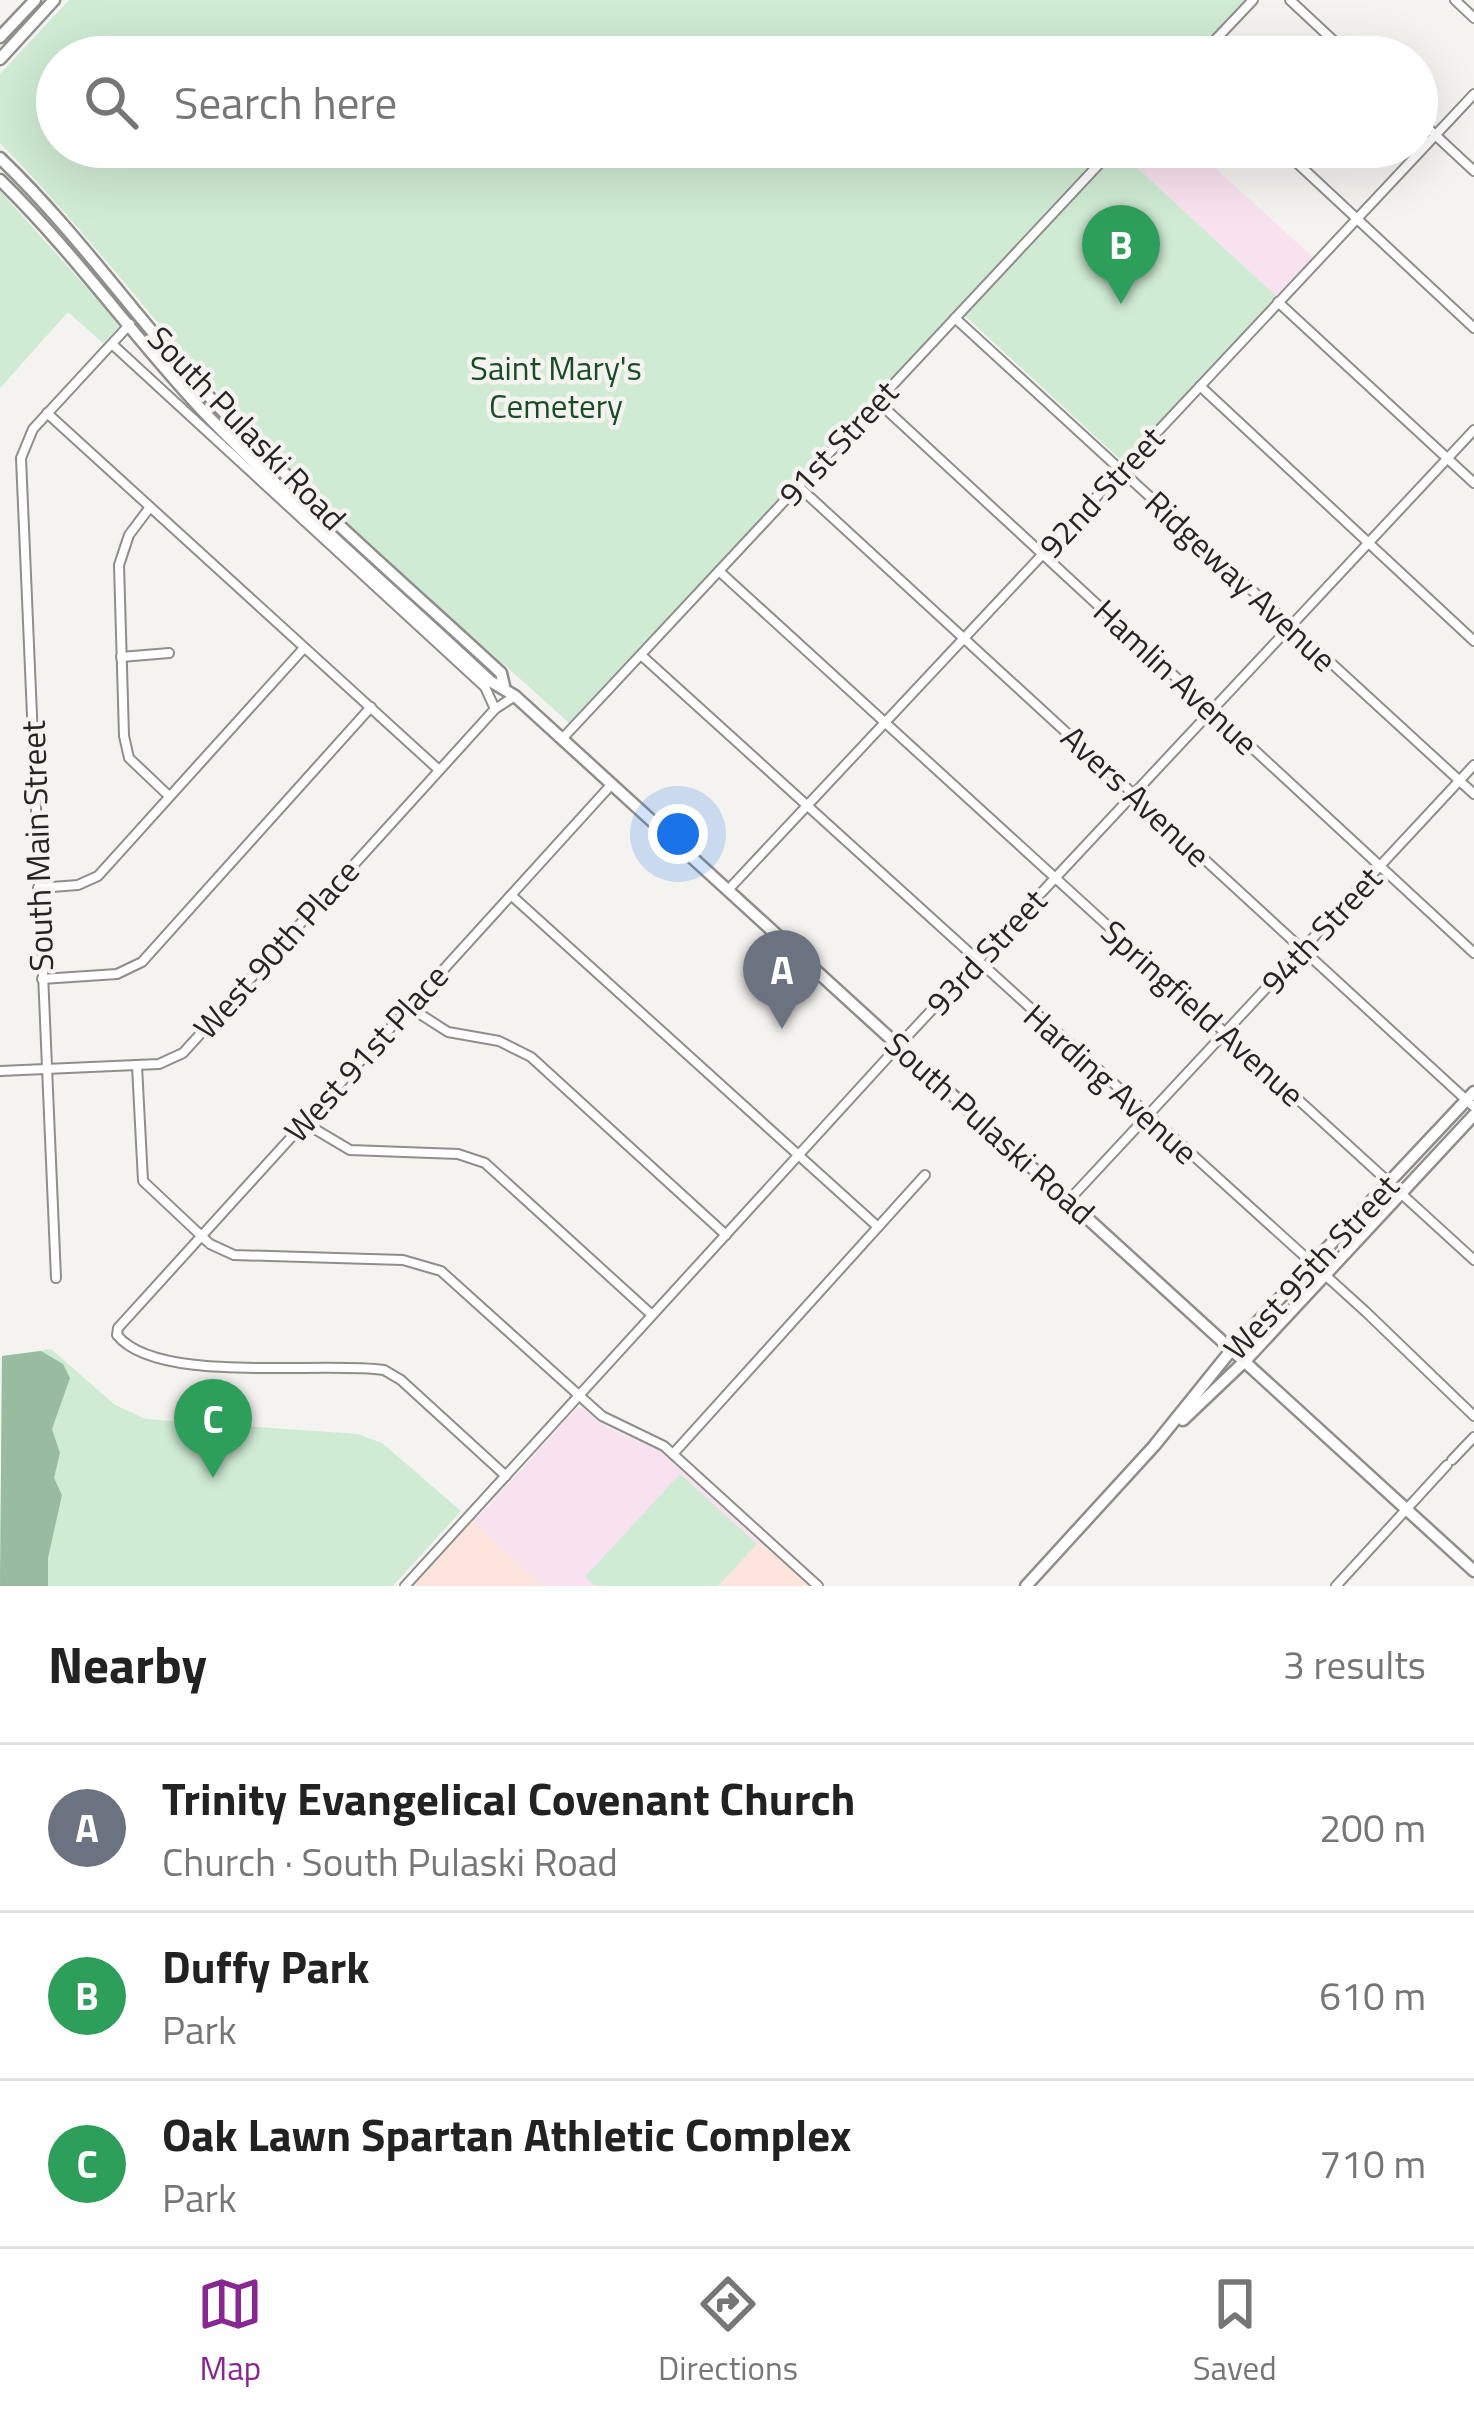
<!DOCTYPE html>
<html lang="en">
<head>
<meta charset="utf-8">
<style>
	body { margin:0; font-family:"Titillium Web",sans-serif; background:#f2f2f2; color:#222 }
	.you { position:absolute; left:678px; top:834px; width:42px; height:42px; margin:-30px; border:9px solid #fff; border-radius:50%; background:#1a73e8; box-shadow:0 0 0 18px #1a73e833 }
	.badge { display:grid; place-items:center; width:78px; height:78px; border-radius:50%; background:#872892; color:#fff; font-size:39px; font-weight:700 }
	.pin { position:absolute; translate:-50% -99px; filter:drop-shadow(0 3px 6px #0008) }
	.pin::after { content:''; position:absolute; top:63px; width:42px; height:36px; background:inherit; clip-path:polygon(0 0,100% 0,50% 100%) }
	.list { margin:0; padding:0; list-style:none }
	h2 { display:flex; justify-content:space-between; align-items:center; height:156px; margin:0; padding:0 48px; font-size:51px }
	h2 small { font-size:39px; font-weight:400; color:#767676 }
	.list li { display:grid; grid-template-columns:78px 1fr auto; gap:36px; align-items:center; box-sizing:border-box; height:168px; padding:0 48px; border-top:3px solid #e0e0e0 }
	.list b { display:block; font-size:45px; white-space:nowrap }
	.list p { margin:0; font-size:39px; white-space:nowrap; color:#767676 }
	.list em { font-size:39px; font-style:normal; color:#767676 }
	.icon { flex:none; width:66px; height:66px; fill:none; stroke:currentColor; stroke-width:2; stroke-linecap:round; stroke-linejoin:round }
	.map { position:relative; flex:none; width:1474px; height:1586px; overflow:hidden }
	.search { position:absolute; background:#fff; box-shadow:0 12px 48px #0002; left:36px; right:36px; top:36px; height:132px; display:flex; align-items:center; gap:30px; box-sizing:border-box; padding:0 42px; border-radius:66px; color:#767676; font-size:45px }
	.sheet { height:660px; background:#fff }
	nav { display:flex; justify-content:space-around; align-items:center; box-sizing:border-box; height:168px; border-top:3px solid #e0e0e0; background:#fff; font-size:33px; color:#767676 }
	nav a { display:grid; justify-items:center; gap:6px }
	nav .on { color:#872892 }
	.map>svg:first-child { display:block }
	.education { fill:#f9e2ef }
	.medical { fill:#fde4dc }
	.green { fill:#cfebd3 }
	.forest { fill:#99bb9f }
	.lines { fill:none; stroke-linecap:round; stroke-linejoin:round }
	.minor-casing { stroke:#8f8e8b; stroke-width:12 }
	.major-casing { stroke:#8f8e8b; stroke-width:15 }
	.minor { stroke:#fff; stroke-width:8 }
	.major { stroke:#fff; stroke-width:10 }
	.labels { text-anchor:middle; stroke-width:9; stroke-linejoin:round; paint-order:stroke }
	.park-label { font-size:33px; fill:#184c26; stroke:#f5f3f0 }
	.street-label { font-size:33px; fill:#252423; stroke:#f5f3f0 }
</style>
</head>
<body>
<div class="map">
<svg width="1474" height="1586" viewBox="0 0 1474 1586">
	<rect width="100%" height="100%" fill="#f5f3f0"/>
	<g class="education">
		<path d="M1120,147H1192L1313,257L1276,296L1118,150Z"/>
		<path d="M582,1407L608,1428L659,1450L759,1541L718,1586H543L471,1520L483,1512L576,1409Z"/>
	</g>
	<g class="medical">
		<path d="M471,1520L543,1586H413Z"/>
		<path d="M759,1541L810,1586H718Z"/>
	</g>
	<g class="green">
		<path d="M69,0H1246L1193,57H57V147H1109L569,723C464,627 352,534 254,431C165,338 90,234 0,143V74Z"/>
		<path d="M1118,150L1276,296L1122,461L964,315Z"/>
		<path d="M0,191L120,325L103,343L68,312L0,388Z"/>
		<path d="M51,1349L115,1405L146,1419L358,1434L382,1443L461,1511L393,1586H0L2,1356Z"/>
		<path d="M680,1474L757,1544L718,1586H595L585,1577Z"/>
	</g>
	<path class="forest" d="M41,1351L63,1364L70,1378L52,1429L60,1453L54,1478L62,1495L48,1558V1586H0L2,1356Z"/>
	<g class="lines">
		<g class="minor-casing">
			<g id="minor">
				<path d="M1290,0L1351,57"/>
				<path d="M1455,0L1474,18"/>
				<path d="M1199,57L1253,0"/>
				<path d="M1417,118L1474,171"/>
				<path d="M1280,147L1474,328"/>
				<path d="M1278,302L1474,483"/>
				<path d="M955,318L1474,794"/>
				<path d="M112,344L485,687L495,709"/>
				<path d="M1200,386L1474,641"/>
				<path d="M877,401L1474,953"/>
				<path d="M47,413L439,770"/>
				<path d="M798,486L1474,1107"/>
				<path d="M150,507L129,535L119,565L124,736L129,758L169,796"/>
				<path d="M719,571L1474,1260"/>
				<path d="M641,655L1366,1312L1474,1416"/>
				<path d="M121,657L169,653"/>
				<path d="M562,739L1115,147"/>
				<path d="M38,888L78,885L98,876L304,648"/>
				<path d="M728,890L1474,94"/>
				<path d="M511,895L878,1227"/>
				<path d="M42,979L117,974L142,962L371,707"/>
				<path d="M409,1007L448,1032L499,1041L531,1057L726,1235"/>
				<path d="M137,1066L143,1181L210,1244L234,1255L403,1260L441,1271L602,1416L664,1446L818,1586"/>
				<path d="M0,1071L159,1064L183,1053L495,709L515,696"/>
				<path d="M303,1122L350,1150L458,1154L485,1163L652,1315"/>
				<path d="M1069,1200L1474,765"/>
				<path d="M56,1278L21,458L33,429L130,324"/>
				<path d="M673,1454L925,1175"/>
				<path d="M1452,1460L1474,1437"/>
				<path d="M506,1476L401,1380L384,1370C320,1361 157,1385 117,1335L118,1328L611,785"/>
				<path d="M405,1586L899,1045L1474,430"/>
				<path d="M1336,1586L1447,1465"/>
			</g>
		</g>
		<g class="major-casing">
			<g id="major">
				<path d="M0,37L35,0"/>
				<path d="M0,59L54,0"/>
				<path d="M0,158C74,229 131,311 200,387C294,489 399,579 501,673L504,686"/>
				<path d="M0,180C73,251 132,335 201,409C292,504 394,591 490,681L515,696L1474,1571"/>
				<path d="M1183,1420L1246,1360L1474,1115"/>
				<path d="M1026,1586L1154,1446L1233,1348L1474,1092"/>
			</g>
		</g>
		<use href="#minor" class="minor"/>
		<use href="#major" class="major"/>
	</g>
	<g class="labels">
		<g class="park-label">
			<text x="556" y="380">Saint Mary's<tspan x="556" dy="38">Cemetery</tspan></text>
		</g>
		<g class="street-label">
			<text transform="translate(247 428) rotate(46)" y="12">South Pulaski Road</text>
			<text transform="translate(838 443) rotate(-47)" y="12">91st Street</text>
			<text transform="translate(1101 492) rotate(-47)" y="12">92nd Street</text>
			<text transform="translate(1241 581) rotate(43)" y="12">Ridgeway Avenue</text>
			<text transform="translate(1176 677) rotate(43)" y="12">Hamlin Avenue</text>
			<text transform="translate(1136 796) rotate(43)" y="12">Avers Avenue</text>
			<text transform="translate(37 846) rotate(-92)" y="12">South Main Street</text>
			<text transform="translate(1321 930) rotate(-47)" y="12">94th Street</text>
			<text transform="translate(276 949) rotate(-48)" y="12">West 90th Place</text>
			<text transform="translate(986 952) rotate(-47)" y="12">93rd Street</text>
			<text transform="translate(1203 1013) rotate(42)" y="12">Springfield Avenue</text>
			<text transform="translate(366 1053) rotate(-48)" y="12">West 91st Place</text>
			<text transform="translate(1111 1084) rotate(42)" y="12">Harding Avenue</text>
			<text transform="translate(990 1128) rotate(42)" y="12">South Pulaski Road</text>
			<text transform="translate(1311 1267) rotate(-47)" y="12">West 95th Street</text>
		</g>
	</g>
</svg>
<div class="you"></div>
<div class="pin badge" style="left:782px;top:1029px;background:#6b7280">A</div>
<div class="pin badge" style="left:1121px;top:304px;background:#2e9e5b">B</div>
<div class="pin badge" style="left:213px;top:1478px;background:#2e9e5b">C</div>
<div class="search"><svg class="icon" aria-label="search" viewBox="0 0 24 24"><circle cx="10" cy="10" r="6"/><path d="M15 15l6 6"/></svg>Search here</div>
</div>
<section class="sheet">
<h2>Nearby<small>3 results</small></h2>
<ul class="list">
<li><span class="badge" style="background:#6b7280">A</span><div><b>Trinity Evangelical Covenant Church</b><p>Church · South Pulaski Road</p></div><em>200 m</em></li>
<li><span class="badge" style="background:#2e9e5b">B</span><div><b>Duffy Park</b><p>Park</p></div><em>610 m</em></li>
<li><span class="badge" style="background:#2e9e5b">C</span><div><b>Oak Lawn Spartan Athletic Complex</b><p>Park</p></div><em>710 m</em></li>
</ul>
</section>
<nav>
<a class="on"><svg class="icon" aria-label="map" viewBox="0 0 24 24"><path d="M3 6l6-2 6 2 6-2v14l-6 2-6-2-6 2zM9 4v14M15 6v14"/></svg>Map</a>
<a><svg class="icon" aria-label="directions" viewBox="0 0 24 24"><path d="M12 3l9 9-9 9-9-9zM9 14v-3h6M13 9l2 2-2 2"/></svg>Directions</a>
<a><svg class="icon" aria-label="saved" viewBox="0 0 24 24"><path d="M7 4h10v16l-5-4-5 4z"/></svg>Saved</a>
</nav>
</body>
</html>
